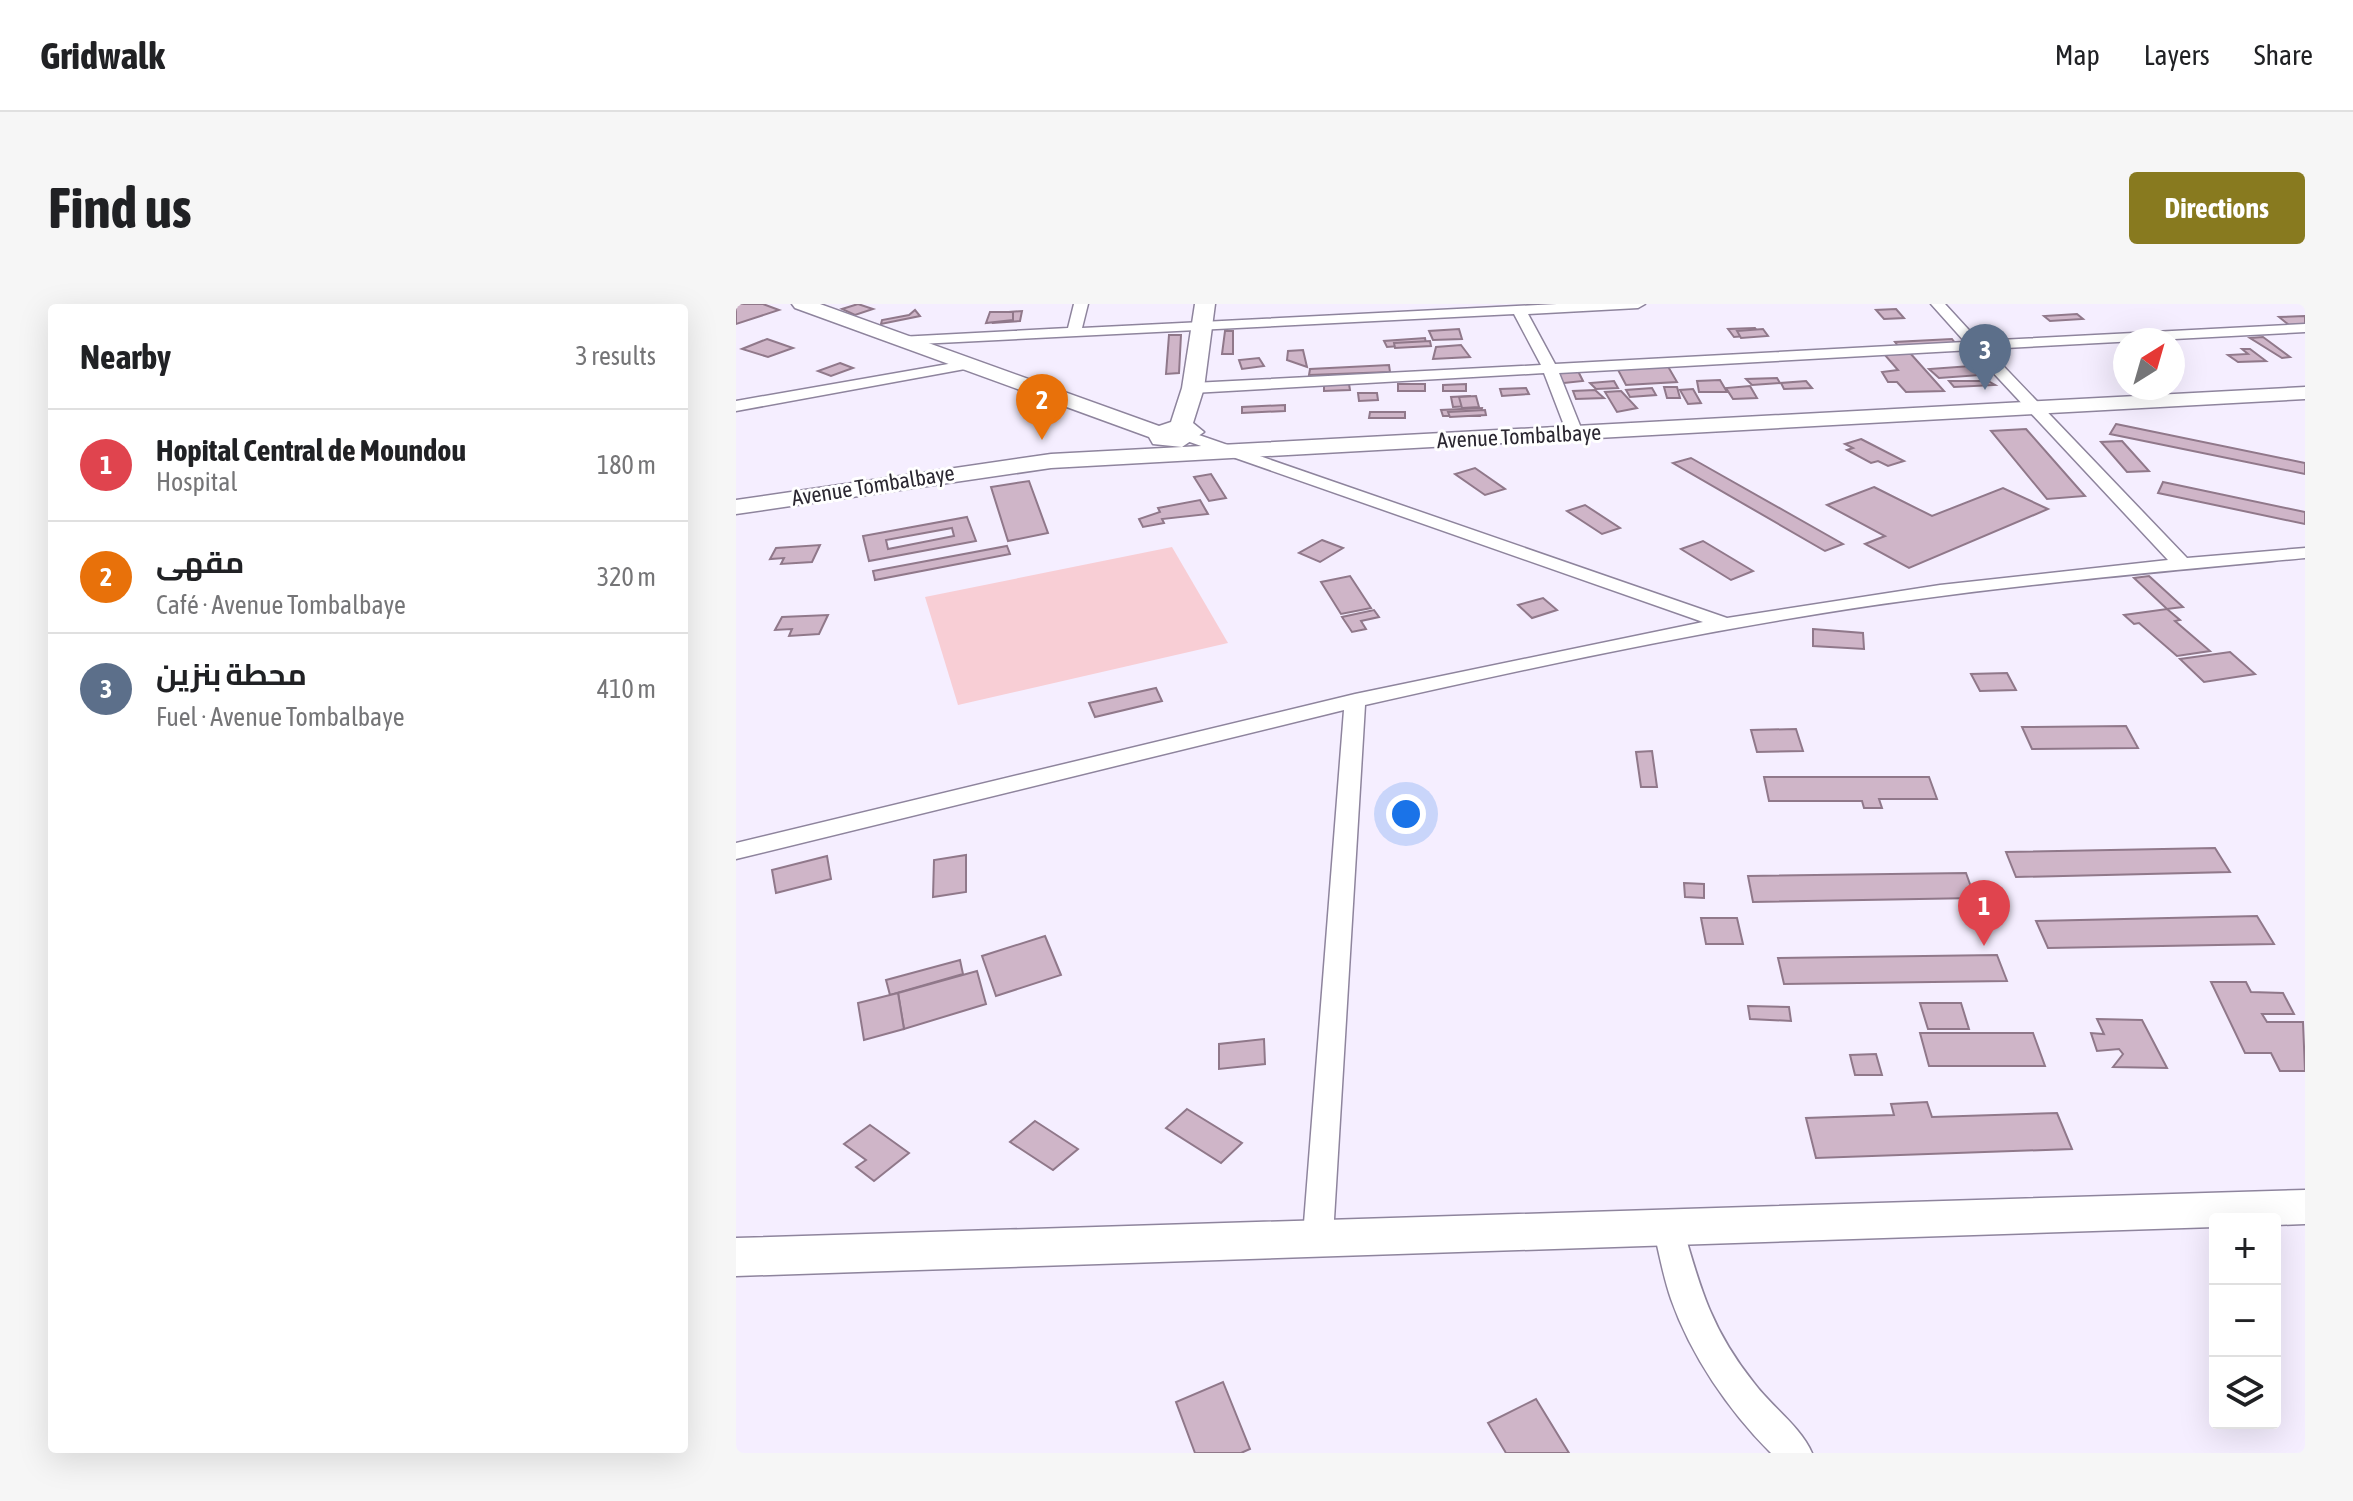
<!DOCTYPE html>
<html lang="en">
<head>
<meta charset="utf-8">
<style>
	body { margin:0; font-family:"Asap Condensed",Cairo,sans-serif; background:#f6f6f6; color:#202124 }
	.controls { position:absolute; right:24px; bottom:24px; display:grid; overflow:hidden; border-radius:8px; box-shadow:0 8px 32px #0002 }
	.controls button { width:72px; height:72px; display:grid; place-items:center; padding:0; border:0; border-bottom:2px solid #e0e0e0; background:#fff; color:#202124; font:40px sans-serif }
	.compass { position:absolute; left:1377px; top:24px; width:72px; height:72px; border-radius:50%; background:#fff; box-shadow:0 8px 32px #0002; rotate:37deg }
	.you { position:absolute; left:670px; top:510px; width:28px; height:28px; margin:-20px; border:6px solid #fff; border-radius:50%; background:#1a73e8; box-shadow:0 0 0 12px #1a73e833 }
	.badge { display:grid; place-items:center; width:52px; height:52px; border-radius:50%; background:#887a1f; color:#fff; font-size:26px; font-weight:700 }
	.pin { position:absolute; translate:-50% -66px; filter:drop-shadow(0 2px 4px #0008) }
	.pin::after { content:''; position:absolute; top:42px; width:28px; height:24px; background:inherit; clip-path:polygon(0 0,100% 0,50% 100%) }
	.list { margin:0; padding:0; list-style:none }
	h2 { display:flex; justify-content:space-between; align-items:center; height:104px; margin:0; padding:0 32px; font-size:34px }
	h2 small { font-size:26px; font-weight:400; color:#757577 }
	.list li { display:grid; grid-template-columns:52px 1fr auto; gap:24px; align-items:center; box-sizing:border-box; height:112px; padding:0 32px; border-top:2px solid #e0e0e0 }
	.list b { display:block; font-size:30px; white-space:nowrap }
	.list p { margin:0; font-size:26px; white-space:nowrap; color:#757577 }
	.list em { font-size:26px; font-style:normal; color:#757577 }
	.icon { flex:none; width:44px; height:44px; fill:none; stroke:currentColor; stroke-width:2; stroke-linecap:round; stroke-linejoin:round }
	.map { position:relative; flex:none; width:1569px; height:1149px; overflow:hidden; border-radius:8px }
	header { display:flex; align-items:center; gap:48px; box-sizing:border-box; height:112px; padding:0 40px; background:#fff; border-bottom:2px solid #e0e0e0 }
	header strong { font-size:38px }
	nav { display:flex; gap:44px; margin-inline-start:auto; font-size:28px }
	.intro { display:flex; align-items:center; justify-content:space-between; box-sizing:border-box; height:192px; padding:0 48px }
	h1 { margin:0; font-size:56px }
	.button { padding:20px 36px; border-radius:8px; background:#887a1f; color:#fff; font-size:28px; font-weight:700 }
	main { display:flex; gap:48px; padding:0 48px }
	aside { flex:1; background:#fff; border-radius:8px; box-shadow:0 8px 32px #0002 }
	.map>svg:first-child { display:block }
	.green { fill:#f8ced5 }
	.building { fill:#cfb5c8; stroke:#90788a; stroke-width:2; fill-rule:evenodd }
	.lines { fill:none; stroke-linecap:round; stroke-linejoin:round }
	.street-casing { stroke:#8e849d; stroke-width:3 }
	.secondary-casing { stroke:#8e849d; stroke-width:3 }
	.street { fill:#fff; fill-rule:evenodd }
	.secondary { fill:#fff; fill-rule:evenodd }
	.labels { text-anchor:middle; stroke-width:6; stroke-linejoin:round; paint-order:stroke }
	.far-street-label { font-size:22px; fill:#2b2731; stroke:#fff }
</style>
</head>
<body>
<header>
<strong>Gridwalk</strong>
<nav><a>Map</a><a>Layers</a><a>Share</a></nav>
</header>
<div class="intro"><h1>Find us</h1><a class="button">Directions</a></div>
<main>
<aside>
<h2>Nearby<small>3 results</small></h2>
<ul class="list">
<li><span class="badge" style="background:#e0444e">1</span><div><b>Hopital Central de Moundou</b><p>Hospital</p></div><em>180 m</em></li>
<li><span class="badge" style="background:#e8710a">2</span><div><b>مقهى</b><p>Café · Avenue Tombalbaye</p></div><em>320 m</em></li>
<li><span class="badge" style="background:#5c6f8a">3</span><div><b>محطة بنزين</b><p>Fuel · Avenue Tombalbaye</p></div><em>410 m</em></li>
</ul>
</aside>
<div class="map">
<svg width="1569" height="1149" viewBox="0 0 1569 1149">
	<rect width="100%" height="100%" fill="#f5eeff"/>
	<path class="green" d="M436,243L492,339L222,401L189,293Z"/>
	<g class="building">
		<path d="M0,0H27L43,6L0,20Z"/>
		<path d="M122,0L137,5L119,11L106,5Z"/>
		<path d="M1160,5L1168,14L1148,15L1140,6Z"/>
		<path d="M179,6L184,12L145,20L146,16L173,11Z"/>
		<path d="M286,7L284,17L257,19L260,9Z"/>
		<path d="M254,8H277V16L250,19Z"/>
		<path d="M1341,10L1347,15L1314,17L1308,12Z"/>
		<path d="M1569,12V20L1553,21L1543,13Z"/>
		<path d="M1019,24L1024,31L998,33L992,25Z"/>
		<path d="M723,25L726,35L697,36L693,27Z"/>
		<path d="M1027,25L1032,32L1005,34L1001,27Z"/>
		<path d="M489,27H497V50H486Z"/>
		<path d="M433,31H445L443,69L430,70Z"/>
		<path d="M1527,33L1554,53L1546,54L1514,34Z"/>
		<path d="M689,34L690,40L651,43L648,37Z"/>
		<path d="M31,35L57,44L32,53L6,45Z"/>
		<path d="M1216,35L1220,40L1163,43L1159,38Z"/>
		<path d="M694,37L695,42L659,44L658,39Z"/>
		<path d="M725,41L734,53L697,55L700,43Z"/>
		<path d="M1506,45H1514L1530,57L1502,58L1492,51L1512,50Z"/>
		<path d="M567,46L571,63L551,56L552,47Z"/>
		<path d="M1174,49L1208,87L1170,88L1161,78H1152L1146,68L1162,66L1148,50Z"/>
		<path d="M523,54L528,62L506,65L503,56Z"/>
		<path d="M104,59L117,64L95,72L82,67Z"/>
		<path d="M930,59L941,78L890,81L880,62Z"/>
		<path d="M653,61L654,68L573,71L574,65Z"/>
		<path d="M1235,62L1245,71L1203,74L1193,65Z"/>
		<path d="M819,67H842L847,77L828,79L821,76Z"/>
		<path d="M1041,74L1044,79L1016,81L1010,75Z"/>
		<path d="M984,76L991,88H963L961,77Z"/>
		<path d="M878,77L882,84L860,85L854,79Z"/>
		<path d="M1070,77L1076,84L1048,85L1045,79Z"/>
		<path d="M1213,77H1252L1259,81L1218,83Z"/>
		<path d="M613,80L614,86L588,87V81Z"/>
		<rect x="662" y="80" width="27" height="7"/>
		<path d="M730,80V87H707V81Z"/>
		<path d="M1014,82L1021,94L997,95L990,84Z"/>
		<path d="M928,83H941L944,94H931Z"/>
		<path d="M790,84L793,90L766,92L764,85Z"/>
		<path d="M916,84L920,91L894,93L890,86Z"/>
		<path d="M957,85L965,99L952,100L944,86Z"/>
		<path d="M859,86L868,94L840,95L837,87Z"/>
		<path d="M885,87L901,104L881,108L869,88Z"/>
		<path d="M622,89H641L642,96L623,97Z"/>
		<path d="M734,92L736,102L717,103L715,93Z"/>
		<path d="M740,92L743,103L726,104L723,93Z"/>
		<path d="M549,101V107L506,109V103Z"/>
		<path d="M746,104L744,112H707L705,106Z"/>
		<path d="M749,106L750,111L714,113L712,108Z"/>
		<path d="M634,108H669V114H633Z"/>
		<path d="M1380,120L1569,159V170L1374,130Z"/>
		<path d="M1290,125L1349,192L1311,195L1255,127Z"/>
		<path d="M1125,135L1168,157L1152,162L1142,157L1135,159L1111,146L1117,144L1109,140Z"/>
		<path d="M1386,137L1413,167L1391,168L1365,138Z"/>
		<path d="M955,154L1107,240L1089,247L937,159Z"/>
		<path d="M739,164L769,185L749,191L719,170Z"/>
		<path d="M475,170L490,194L473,197L458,173Z"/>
		<path d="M293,177L312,229L272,237L255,183Z"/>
		<path d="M1427,178L1569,208V220L1422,189Z"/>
		<path d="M1138,183L1196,212L1267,184L1312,205L1173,264L1129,240L1149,232L1091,201Z"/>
		<path d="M464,196L472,210L426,215L428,219L407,223L403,215L424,208L422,204Z"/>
		<path d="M849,201L884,224L866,230L831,207Z"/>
		<path d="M231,213L240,237L133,257L127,232ZM216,224L218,232L152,245L150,236Z"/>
		<path d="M586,236L607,244L584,258L563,249Z"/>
		<path d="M967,237L1017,267L995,276L945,245Z"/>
		<path d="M84,241L76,258L45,260L48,254L34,255L40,244Z"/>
		<path d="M271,242L274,250L139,276L137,267Z"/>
		<path d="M614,272L635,304L605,310L585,278Z"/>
		<path d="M1413,272L1447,303L1431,305L1398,274Z"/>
		<path d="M807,294L821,306L796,314L782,301Z"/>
		<path d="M1431,305L1444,316L1439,317L1474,347L1441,352L1403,319L1398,320L1388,311Z"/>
		<path d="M638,306L643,313L625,317L630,325L616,328L606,313Z"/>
		<path d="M92,311L83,330L53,332L56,325L39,326L46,313Z"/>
		<path d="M1077,325L1127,329L1128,345L1077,342Z"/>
		<path d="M1494,348L1519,370L1468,378L1444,355Z"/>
		<path d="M1271,369L1280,386L1244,387L1235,370Z"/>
		<path d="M420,384L426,397L359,413L353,399Z"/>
		<path d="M1390,422L1402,444L1296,445L1286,423Z"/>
		<path d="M1060,425L1067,447L1021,448L1015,426Z"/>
		<path d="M916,447L921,483H905L900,448Z"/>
		<path d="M1028,473H1193L1201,495H1143L1146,504H1128L1126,497H1033Z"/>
		<path d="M1479,544L1494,568L1280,573L1270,548Z"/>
		<path d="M230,551V588L197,593L198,556Z"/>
		<path d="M91,552L95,575L40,589L36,566Z"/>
		<path d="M1230,569L1239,594L1017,598L1012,572Z"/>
		<path d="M948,579L968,580V594L949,593Z"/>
		<path d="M1521,612L1538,640L1312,644L1300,617Z"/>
		<path d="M965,614H1001L1007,640H970Z"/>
		<path d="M309,632L325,671L260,692L246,652Z"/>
		<path d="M1261,651L1271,677L1048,680L1042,654Z"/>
		<path d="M224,656L227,670L154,691L150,676Z"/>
		<path d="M241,667L250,700L168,725L162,689Z"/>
		<path d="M1475,678H1510L1515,688L1547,689L1558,710H1526L1531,718H1567L1569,767H1544L1535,749H1509Z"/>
		<path d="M162,689L168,725L128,736L122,699Z"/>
		<path d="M1184,699H1225L1233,725H1192Z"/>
		<path d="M1012,702L1053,703L1055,717L1014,715Z"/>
		<path d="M1361,715L1406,716L1431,764L1377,763L1387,750L1383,745L1361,747L1355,729L1368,730Z"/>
		<path d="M1184,729H1297L1309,762H1193Z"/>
		<path d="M528,735L529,760L483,765V740Z"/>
		<path d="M1140,750L1146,771H1119L1114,751Z"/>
		<path d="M1191,798L1196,813L1321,809L1336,845L1080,854L1070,814L1158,811L1155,800Z"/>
		<path d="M451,805L506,839L485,859L430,824Z"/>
		<path d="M299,817L342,845L317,866L274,838Z"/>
		<path d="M134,821L173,849L138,877L120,863L130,856L108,840Z"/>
		<path d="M487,1078L514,1145L505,1149H459L440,1098Z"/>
		<path d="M800,1095L833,1149H770L752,1119Z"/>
	</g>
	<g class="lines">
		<g class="street-casing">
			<g id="street">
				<path d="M338,0H352L346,24L821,0H909L902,4L792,10L819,60L1229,38L1195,0H1209L1243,37L1569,20V28L1251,45L1451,254L1569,244V254C1398,270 1226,285 1057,314C913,338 771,369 629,401L597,932L593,941L582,945L571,941L567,932L608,406L0,555V539L619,390L967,318L448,136V130H460L991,314L1204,281L1432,256L1236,46L823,69L847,129L839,134L831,129L808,69L457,89L449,84L457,79L805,61L778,10L163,41L156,37L163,33L332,24Z"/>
				<path d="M235,56L240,57V63L0,107V97Z"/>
				<path d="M932,911L943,915L947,924C965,987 976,1026 1018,1079C1035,1102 1065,1123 1076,1149H1035C993,1107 955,1052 935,995C927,972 923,948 917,924L921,915Z"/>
			</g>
		</g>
		<g class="secondary-casing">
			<g id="secondary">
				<path d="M56,0H84L423,122L435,118L446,84L459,0H479L468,84L457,119L468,128L446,143L417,140L413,133L59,4Z"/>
				<path d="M1569,83V95L315,164L0,210V196L315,150Z"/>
				<path d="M1569,886V920L1539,921V915H1479V923L0,972V934Z"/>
			</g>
		</g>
		<use href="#street" class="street"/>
		<use href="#secondary" class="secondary"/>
	</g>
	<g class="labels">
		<g class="far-street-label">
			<text transform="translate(783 132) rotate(-3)" y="8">Avenue Tombalbaye</text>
			<text transform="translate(137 181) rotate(-9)" y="8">Avenue Tombalbaye</text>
		</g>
	</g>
</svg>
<div class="controls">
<button>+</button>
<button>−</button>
<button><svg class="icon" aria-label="layers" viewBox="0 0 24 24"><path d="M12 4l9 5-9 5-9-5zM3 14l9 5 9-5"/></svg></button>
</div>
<svg class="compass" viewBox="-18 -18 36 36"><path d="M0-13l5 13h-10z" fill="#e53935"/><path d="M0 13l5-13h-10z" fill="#757577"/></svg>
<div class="you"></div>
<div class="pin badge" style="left:1248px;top:642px;background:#e0444e">1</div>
<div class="pin badge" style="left:306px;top:136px;background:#e8710a">2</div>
<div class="pin badge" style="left:1249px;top:86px;background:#5c6f8a">3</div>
</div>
</main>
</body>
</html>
